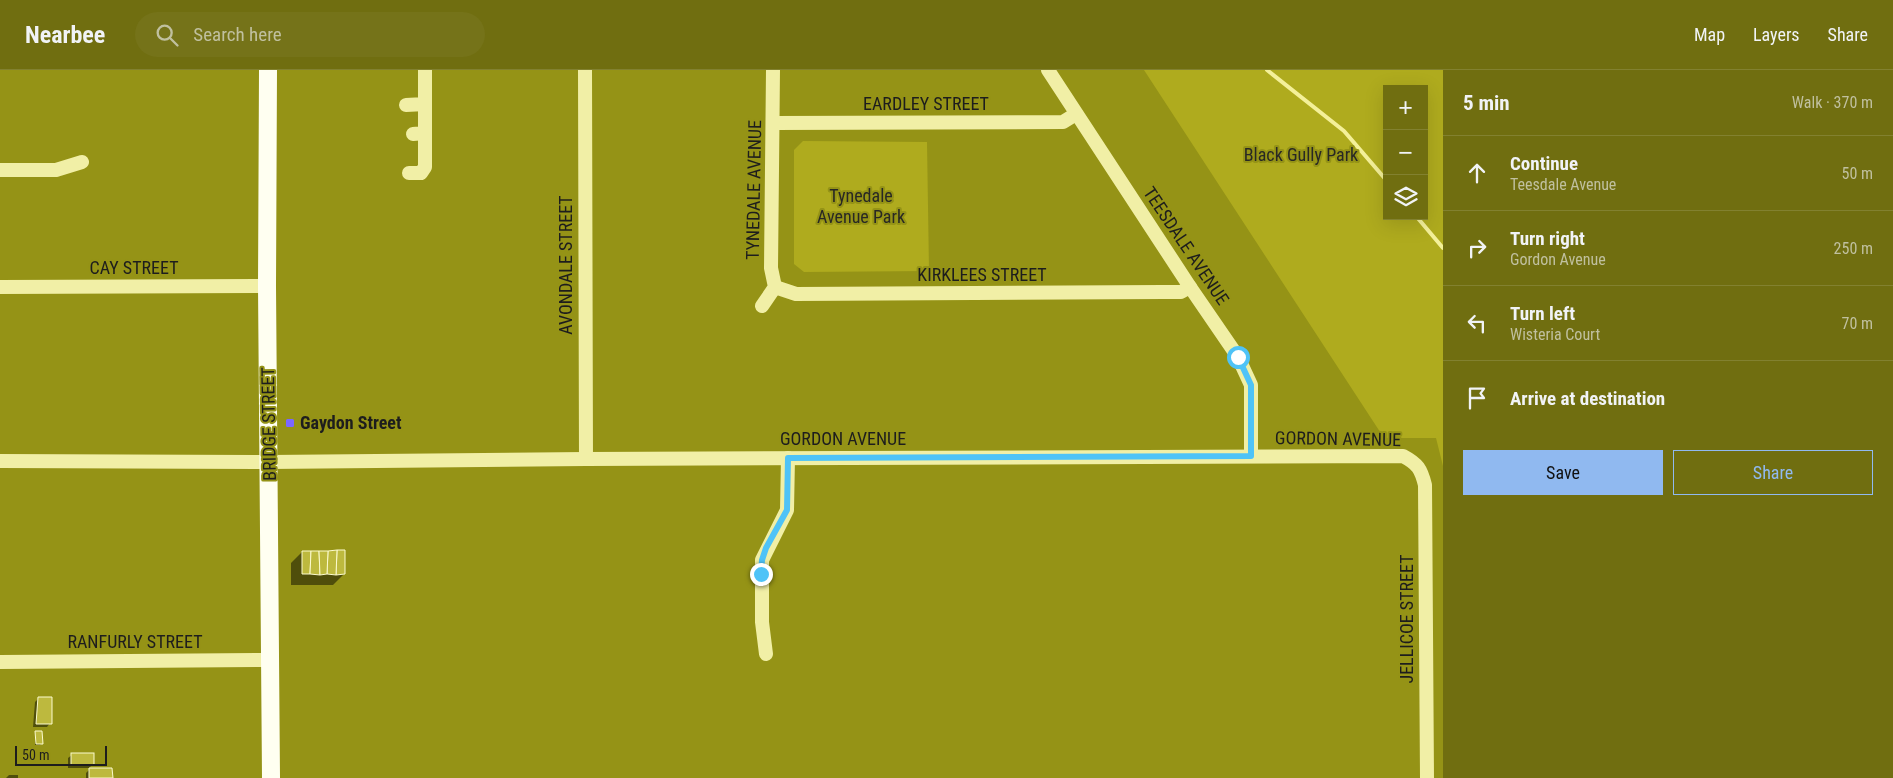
<!DOCTYPE html>
<html lang="en">
<head>
<meta charset="utf-8">
<style>
	body { margin:0; font-family:"Roboto Condensed",sans-serif; background:#757319; color:#f1f3f6 }
	.controls { position:absolute; right:15px; top:15px; display:grid; overflow:hidden; border-radius:0px; box-shadow:0 5px 20px #0002 }
	.controls button { width:45px; height:45px; display:grid; place-items:center; padding:0; border:0; border-bottom:1px solid #828130; background:#706e10; color:#f1f3f6; font:25px sans-serif }
	.scale { position:absolute; left:15px; bottom:12px; width:92px; box-sizing:border-box; padding-left:5px; border:2px solid #1d1d1d; border-top:0; font-size:14px; line-height:18px; white-space:nowrap; color:#1d1d1d; -webkit-text-stroke:4px #959316; paint-order:stroke }
	.stop { position:absolute; width:15px; height:15px; margin:-11px; border:4px solid #4fc3f7; border-radius:50%; background:#fff }
	.stop.end { background:#4fc3f7; border-color:#fff; box-shadow:0 1px 5px #0008 }
	.list { margin:0; padding:0; list-style:none }
	h2 { display:flex; justify-content:space-between; align-items:center; height:65px; margin:0; padding:0 20px; font-size:21px }
	h2 small { font-size:16px; font-weight:400; color:#c0c09f }
	.list li { display:grid; grid-template-columns:32px 1fr auto; gap:15px; align-items:center; box-sizing:border-box; height:75px; padding:0 20px; border-top:1px solid #828130 }
	.list b { display:block; font-size:19px; white-space:nowrap }
	.list p { margin:0; font-size:16px; white-space:nowrap; color:#c0c09f }
	.list em { font-size:16px; font-style:normal; color:#c0c09f }
	.actions { display:flex; gap:10px; padding:15px 20px }
	.actions a { flex:1; padding:11px 0; border:1px solid #90b9f0; border-radius:0px; text-align:center; font-size:18px; color:#90b9f0 }
	.actions .main { background:#90b9f0; color:#111 }
	.icon { flex:none; width:28px; height:28px; fill:none; stroke:currentColor; stroke-width:2; stroke-linecap:round; stroke-linejoin:round }
	.map { position:relative; flex:none; width:1443px; height:708px; overflow:hidden }
	header { display:flex; align-items:center; gap:30px; box-sizing:border-box; height:70px; padding:0 25px; background:#706e10; border-bottom:1px solid #828130 }
	header strong { font-size:24px }
	nav { display:flex; gap:28px; margin-inline-start:auto; font-size:18px }
	.search { width:350px; height:45px; background:#757319; display:flex; align-items:center; gap:12px; box-sizing:border-box; padding:0 18px; border-radius:28px; color:#c0c09f; font-size:19px }
	main { display:flex }
	aside { flex:1; background:#706e10 }
	.map>svg:first-child { display:block }
	.green { fill:#afab1e; fill-rule:evenodd }
	.shadow { fill:#0007 }
	.lines { fill:none; stroke-linecap:round; stroke-linejoin:round }
	.stream { stroke:#f4f099; stroke-width:4 }
	.building { fill:#bdb93e; stroke:#fcfbce }
	.minor { stroke:#f1efa6; stroke-width:14 }
	.major { stroke:#fffff1; stroke-width:18 }
	.route { stroke:#4fc3f7; stroke-width:6 }
	.poi-dot { fill:#7b67ff; stroke:#959316; stroke-width:2 }
	.labels { text-anchor:middle; stroke-width:4; stroke-linejoin:round; paint-order:stroke }
	.street-label { font-size:18px; fill:#1d1d1d; stroke:#959316 }
	.park-label { font-size:18px; fill:#282824; stroke:#959316 }
	.poi-label { font-size:18px; font-weight:bold; fill:#1d1d1d; stroke:#959316; text-anchor:start }
</style>
</head>
<body>
<header>
<strong>Nearbee</strong>
<div class="search"><svg class="icon" aria-label="search" viewBox="0 0 24 24"><circle cx="10" cy="10" r="6"/><path d="M15 15l6 6"/></svg>Search here</div>
<nav><a>Map</a><a>Layers</a><a>Share</a></nav>
</header>
<main>
<div class="map">
<svg width="1443" height="708" viewBox="0 0 1443 708">
	<rect width="100%" height="100%" fill="#959316"/>
	<g class="green">
		<path d="M1144,0H1443V396L1436,368H1384ZM1387,19H1424V146H1387Z"/>
		<path d="M803,71L927,72L929,201L804,202L794,194V80Z"/>
	</g>
	<g class="shadow">
		<path d="M302,482L344,504L333,515H291V493Z"/>
		<path d="M38,629L50,653L47,657H33L35,632Z"/>
		<path d="M36,663L42,673L40,675H35Z"/>
		<path d="M72,685L93,694L89,698H68V688Z"/>
		<path d="M90,699L111,708H86V703Z"/>
		<path d="M9,705H18V708H6Z"/>
	</g>
	<g class="lines">
		<g class="stream">
			<path d="M1267,0L1344,61L1387,111"/>
			<path d="M1416,146L1443,178"/>
		</g>
	</g>
	<g class="building">
		<path d="M337,480H345V504L336,505Z"/>
		<path d="M337,480L336,505L327,504L328,481Z"/>
		<path d="M302,481H311L310,504H302Z"/>
		<path d="M311,481H319L320,505L310,504Z"/>
		<path d="M319,481H328L327,504L320,505Z"/>
		<path d="M38,627H52V654H36Z"/>
		<path d="M35,661H42L43,674H36Z"/>
		<rect x="71" y="683" width="23" height="12"/>
		<path d="M89,698H112L113,708H89Z"/>
	</g>
	<g class="lines">
		<g class="minor">
			<path d="M585,0L586,389"/>
			<path d="M1048,0L1190,217L1238,287L1251,315V386"/>
			<path d="M406,35L425,34V0"/>
			<path d="M774,53L1063,52L1076,44"/>
			<path d="M413,64L425,63V34"/>
			<path d="M0,100H56L82,92"/>
			<path d="M409,103H421L425,97V63"/>
			<path d="M0,217L267,216"/>
			<path d="M775,217L796,224L1163,222H1181L1190,217"/>
			<path d="M762,236L775,217L771,198L773,0"/>
			<path d="M0,391L269,392L586,389L1403,386C1418,394 1421,399 1425,415L1427,708"/>
			<path d="M766,584L762,552V490L787,440L788,388"/>
			<path d="M0,592L270,590"/>
		</g>
		<path class="major" d="M268,0L267,216L271,708"/>
	</g>
	<g class="lines">
		<path class="route" d="M761,504L762,490L766,478L787,440L788,388L1251,386V315L1238,287"/>
	</g>
	<rect class="poi-dot" x="285" y="348" width="10" height="10" rx="2.5"/>
	<g class="labels">
		<g class="street-label">
			<text x="926" y="40">EARDLEY STREET</text>
			<text transform="translate(754 120) rotate(-89)" y="6">TYNEDALE AVENUE</text>
			<text transform="translate(1186 176) rotate(56)" y="6">TEESDALE AVENUE</text>
			<text transform="translate(566 195) rotate(-90)" y="6">AVONDALE STREET</text>
			<text x="134" y="204">CAY STREET</text>
			<text x="982" y="211">KIRKLEES STREET</text>
			<text transform="translate(269 354) rotate(-91)" y="6">BRIDGE STREET</text>
			<text x="843" y="375">GORDON AVENUE</text>
			<text transform="translate(1338 369) rotate(1)" y="6">GORDON AVENUE</text>
			<text transform="translate(1407 549) rotate(-90)" y="6">JELLICOE STREET</text>
			<text x="135" y="578">RANFURLY STREET</text>
		</g>
		<g class="park-label">
			<text x="1301" y="91">Black Gully Park</text>
			<text x="861" y="132">Tynedale<tspan x="861" dy="21">Avenue Park</tspan></text>
		</g>
		<g class="poi-label">
			<text x="300" y="359">Gaydon Street</text>
		</g>
	</g>
</svg>
<div class="controls">
<button>+</button>
<button>−</button>
<button><svg class="icon" aria-label="layers" viewBox="0 0 24 24"><path d="M12 4l9 5-9 5-9-5zM3 14l9 5 9-5"/></svg></button>
</div>
<div class="scale">50 m</div>
<div class="stop" style="left:1238px;top:287px"></div>
<div class="stop end" style="left:761px;top:504px"></div>
</div>
<aside>
<h2>5 min<small>Walk · 370 m</small></h2>
<ul class="list">
<li><svg class="icon" aria-label="ahead" viewBox="0 0 24 24"><path d="M12 20V5M6 11l6-6 6 6"/></svg><div><b>Continue</b><p>Teesdale Avenue</p></div><em>50 m</em></li>
<li><svg class="icon" aria-label="right" viewBox="0 0 24 24"><path d="M7 20v-9h11M14 6l5 5-5 5"/></svg><div><b>Turn right</b><p>Gordon Avenue</p></div><em>250 m</em></li>
<li><svg class="icon" aria-label="left" viewBox="0 0 24 24"><path d="M17 20v-9H6M10 6l-5 5 5 5"/></svg><div><b>Turn left</b><p>Wisteria Court</p></div><em>70 m</em></li>
<li><svg class="icon" aria-label="arrive" viewBox="0 0 24 24"><path d="M6 21V4h12l-3 4 3 4H6"/></svg><div><b>Arrive at destination</b></div></li>
</ul>
<div class="actions"><a class="main">Save</a><a>Share</a></div>
</aside>
</main>
</body>
</html>
